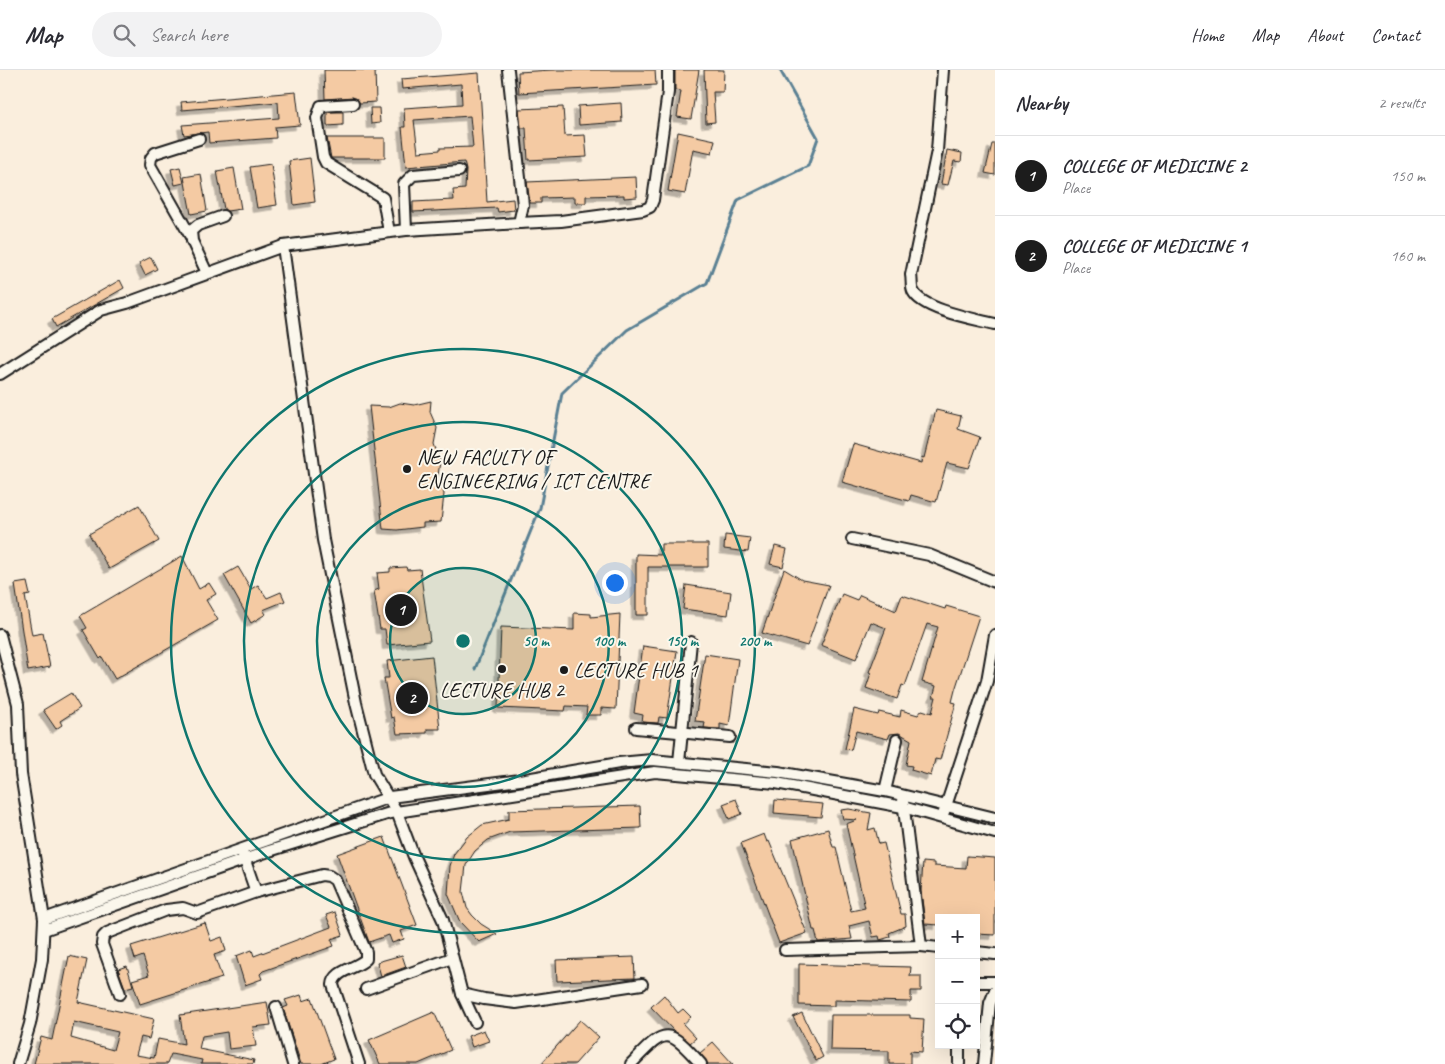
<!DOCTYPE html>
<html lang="en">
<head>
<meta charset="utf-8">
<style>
	body { margin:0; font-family:Caveat,sans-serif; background:#f2f2f3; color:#2b2b33 }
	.controls { position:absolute; right:15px; bottom:15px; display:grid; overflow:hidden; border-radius:0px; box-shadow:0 5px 20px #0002 }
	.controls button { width:45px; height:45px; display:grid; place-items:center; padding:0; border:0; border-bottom:1px solid #e1e1e2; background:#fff; color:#2b2b33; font:25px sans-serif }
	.you { position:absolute; left:614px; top:512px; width:18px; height:18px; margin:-12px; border:4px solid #fff; border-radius:50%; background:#1a73e8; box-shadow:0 0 0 8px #1a73e833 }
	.badge { display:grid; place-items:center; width:32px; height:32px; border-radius:50%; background:#1c1c1c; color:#fff; font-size:16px; font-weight:700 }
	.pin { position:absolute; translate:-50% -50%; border:2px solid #fff; box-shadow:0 1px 5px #0006 }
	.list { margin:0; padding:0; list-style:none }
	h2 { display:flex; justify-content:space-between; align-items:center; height:65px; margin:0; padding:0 20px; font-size:21px }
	h2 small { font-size:16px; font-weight:400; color:#7c7c81 }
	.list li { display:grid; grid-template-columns:32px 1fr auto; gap:15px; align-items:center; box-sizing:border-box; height:80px; padding:0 20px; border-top:1px solid #e1e1e2 }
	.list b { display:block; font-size:19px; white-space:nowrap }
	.list p { margin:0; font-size:16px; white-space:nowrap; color:#7c7c81 }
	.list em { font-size:16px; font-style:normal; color:#7c7c81 }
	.icon { flex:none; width:28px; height:28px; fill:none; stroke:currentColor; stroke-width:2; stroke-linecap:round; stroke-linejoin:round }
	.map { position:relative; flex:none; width:995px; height:994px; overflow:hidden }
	header { display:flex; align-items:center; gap:30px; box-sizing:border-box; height:70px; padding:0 25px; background:#fff; border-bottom:1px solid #e1e1e2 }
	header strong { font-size:24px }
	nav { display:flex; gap:28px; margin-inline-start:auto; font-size:18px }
	.search { width:350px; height:45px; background:#f2f2f3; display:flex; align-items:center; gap:12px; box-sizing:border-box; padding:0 18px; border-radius:28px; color:#7c7c81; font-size:19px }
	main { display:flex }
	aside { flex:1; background:#fff }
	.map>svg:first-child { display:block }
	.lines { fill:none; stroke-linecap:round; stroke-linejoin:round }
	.stream { stroke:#5a8093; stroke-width:3 }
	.building { fill:#f4caa3; stroke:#1c1c1c; fill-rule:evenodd; filter:url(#shadow) }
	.minor-casing { stroke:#1c1c1c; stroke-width:14 }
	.minor { stroke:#fbf7ec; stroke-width:10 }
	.ring { fill:none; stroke:#0f766e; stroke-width:2.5 }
	.poi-dot { fill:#1c1c1c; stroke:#fbf7ec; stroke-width:2 }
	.labels { text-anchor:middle; stroke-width:4; stroke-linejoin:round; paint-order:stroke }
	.poi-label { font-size:21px; fill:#1c1c1c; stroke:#fbf7ec; text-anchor:start }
	.centre { fill:#0f766e; stroke:#fbf7ec; stroke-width:2.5 }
	.ring-label { font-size:15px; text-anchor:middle; font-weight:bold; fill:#0f766e; stroke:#fbf7ec; stroke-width:4; stroke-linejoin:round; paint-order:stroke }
</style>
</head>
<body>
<header>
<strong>Map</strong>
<div class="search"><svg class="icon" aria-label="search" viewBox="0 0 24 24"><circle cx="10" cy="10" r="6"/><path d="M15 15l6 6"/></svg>Search here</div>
<nav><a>Home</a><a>Map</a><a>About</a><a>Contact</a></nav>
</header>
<main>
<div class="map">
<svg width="995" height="994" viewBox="0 0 995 994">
	<defs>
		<filter id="shadow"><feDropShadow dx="-4.5" dy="4.5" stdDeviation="0" flood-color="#0004"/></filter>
	</defs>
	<rect width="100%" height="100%" fill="#faeedd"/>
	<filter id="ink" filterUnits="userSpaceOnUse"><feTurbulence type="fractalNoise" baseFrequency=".02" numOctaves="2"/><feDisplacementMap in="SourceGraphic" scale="10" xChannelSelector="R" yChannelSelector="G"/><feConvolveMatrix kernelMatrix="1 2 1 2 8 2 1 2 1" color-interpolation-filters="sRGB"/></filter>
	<g filter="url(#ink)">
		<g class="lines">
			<path class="stream" d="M475,599L540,438L562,323L627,260L707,213L738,130L808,96L818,68L780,0"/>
		</g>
		<g class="building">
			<path d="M324,0H375L376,32L360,33L353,27L325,29Z"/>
			<path d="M552,0H655L656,15L519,23L518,2Z"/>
			<path d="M675,0H699L691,49L677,47L681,21L675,20Z"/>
			<path d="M704,0H724L723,22H713L715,52L706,53Z"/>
			<path d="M479,3L487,132L513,129L514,140L498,142L497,138L413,142V132L454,130L453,120L465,119L466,100L464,92L406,97L402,57H405L404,38L462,34L461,14L402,19L401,9ZM470,46L473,77L440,78V80L418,82L414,50Z"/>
			<path d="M296,22L300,55L275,57L276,68L209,73L208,62L184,65L182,55L279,48L278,32L182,40L181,32Z"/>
			<path d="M621,33L622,52L579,55L578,36Z"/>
			<path d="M563,37L565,66L585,65L587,87L528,90L526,58H521L519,39Z"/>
			<path d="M370,38H379L380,53L371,54Z"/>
			<path d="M327,42H343V55L327,56Z"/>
			<path d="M678,62L715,70L712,83L693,79L685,124L668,121Z"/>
			<path d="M327,68H385V88H331Z"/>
			<path d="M992,74H995V105L985,103Z"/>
			<path d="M947,80L962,83L961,92L954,91L948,115L941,114Z"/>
			<path d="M310,88L315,132L294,135L289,91Z"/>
			<path d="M271,94L277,135L257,138L250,97Z"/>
			<path d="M180,97L184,113L175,115L171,99Z"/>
			<path d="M234,98L241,139L227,141L224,139L217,101Z"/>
			<path d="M201,104L207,141L191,144L184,107Z"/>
			<path d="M636,107L637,127L624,128V125L586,126V133H575V127L541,128V133H530L527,112Z"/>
			<path d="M151,187L157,199L145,205L139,193Z"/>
			<path d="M120,210L124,218L56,257L52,249Z"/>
			<path d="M431,331L430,342L437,358L434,374L440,391L438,406L444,424L441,452L423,453V457L397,460L383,459L369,336L389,337L400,333L414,335Z"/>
			<path d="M936,340L961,346L958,359L980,367L969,398L947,393L936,432L911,425L909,431L842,412L853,374L921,393L922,387L924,388Z"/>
			<path d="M139,435L159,471L109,499L89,464Z"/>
			<path d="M725,465L750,468L748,482L724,479Z"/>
			<path d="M661,474H708V497H648V545H636V484L661,485Z"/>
			<path d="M775,476L787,479L783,497L770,494Z"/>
			<path d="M182,486L199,519L209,513L216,524L206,530L218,550L115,609L102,587L100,589L83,560L87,558L80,546Z"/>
			<path d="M238,497L251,519L258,515L267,528L281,522L285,531L263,540L266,544L251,553L224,505Z"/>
			<path d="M406,497L407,500L420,499L430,571L387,575L385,559H380L374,521L379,519L377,503L390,502V498Z"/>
			<path d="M784,499L802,510L829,515L807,576L762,563Z"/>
			<path d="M27,512L30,525L25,526L32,565L43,563L50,597L28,601L15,514Z"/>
			<path d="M686,515L731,522L728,545L683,539Z"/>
			<path d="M842,524L857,530L860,525L896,541L902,525L945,539L946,536L979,546L955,620L952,632L956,633L940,690L935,689L931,706L911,700L912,696L906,695L911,670L899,663L890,664L888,669L856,661L851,680L845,679L854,639L878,645L879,642L900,647L901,640L918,645L922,640L932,643L936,627H933L936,616L922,612L938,557L927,554L905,616L902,615L897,629L866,618L871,603L869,602L886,558L871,552L856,589L821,575Z"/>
			<path d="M574,543L591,544V547L620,544L616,639L601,638V645H586L587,637L566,636L565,641L498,638L501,557L574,560Z"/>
			<path d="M643,576L677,581L667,648L659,647L658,653L642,652L643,645L634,643Z"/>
			<path d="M705,584L738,589L729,656L720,654V659L704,658L705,652L695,651Z"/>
			<path d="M432,586L440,659H427V663L397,664L394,647L391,648L384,608H389L387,591Z"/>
			<path d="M71,623L80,638L60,651L62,655L56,659L43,640Z"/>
			<path d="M736,729L742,744L729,749L723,734Z"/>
			<path d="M775,730L823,734L821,747L774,743Z"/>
			<path d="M640,736L641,758L510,762L488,770L475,781L466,795L463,822L467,838L472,845L481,854L497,864L479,872L460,852L448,824L450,796L454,784L467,767L482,755L509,749V740Z"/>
			<path d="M849,739L871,743L868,760L875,758L879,774L884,773L901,844H905L906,856L889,863L890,867L880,870L879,866L873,867L869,851L849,856L852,869L818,872L815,860H813L792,769L828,759L833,777H836L851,841L865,838L846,754L857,750L843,749L841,740Z"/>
			<path d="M764,764L767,772L769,771L807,863L779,873L741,773Z"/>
			<path d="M384,767L417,855L401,861L404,869L392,873L389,865L369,872L337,784Z"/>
			<path d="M967,786L995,788V865L976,864V848H939V855L925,854L921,821L923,792L934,793V796L966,798Z"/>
			<path d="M335,842L343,865L331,869L334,876L263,901L260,904L262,909L245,915L236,886L252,880L254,886L331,857L326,845Z"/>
			<path d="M205,853L211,871L222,867L226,881L214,885L222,908L140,934L132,910L149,905L143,886L135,889L131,876Z"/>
			<path d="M402,885L406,897L381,906L377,892Z"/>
			<path d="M69,886L87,890L78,932L154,949L149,969L141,967L136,985L154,988L158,969L184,974L180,945L267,932L271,955L253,957L256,976L229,979L227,962L202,966L199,979L254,990L253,994H201L202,990L171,984L167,994H34L41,967L52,970ZM74,952L118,962L113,980L71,968Z"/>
			<path d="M634,887L635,908L557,911L556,890Z"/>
			<path d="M799,894L911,897L910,906H921V921H911V932L834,930V936L799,935Z"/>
			<path d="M127,896L133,916L125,918L118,899Z"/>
			<path d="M301,925L303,931L312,928L334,989L321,994H301L283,938L288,936L285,930Z"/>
			<path d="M664,925L678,943L683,939L691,947L683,954L696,968L690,973L674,961L651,937Z"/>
			<path d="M434,942L451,980L418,994H380L369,970Z"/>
			<path d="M802,943L823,987L816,991L793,947Z"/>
			<path d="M831,945H910V948L924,949L922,982L910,981V994H889V981L830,980Z"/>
			<path d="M580,950L599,967L575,994H541Z"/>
			<path d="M484,960L489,971L472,977L468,966Z"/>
			<path d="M713,972L733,994H708L700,983Z"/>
		</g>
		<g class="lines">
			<g class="minor-casing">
				<g id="minor">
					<path d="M943,0L937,81L911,205C912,209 911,217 913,221C922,240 975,249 995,254"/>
					<path d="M353,34L321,36L317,48L323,87L326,93L383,128L389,162"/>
					<path d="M519,153L561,151L643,140L650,137L653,130L668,22V0"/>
					<path d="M406,160L404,114L413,105L459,101"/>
					<path d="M191,167L150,95L151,88L155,83L199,69"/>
					<path d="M283,176L323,470L356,633L374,704L397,742L414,787L443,850L462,924L475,952"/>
					<path d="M207,203L192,171L191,161L198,155L223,146"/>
					<path d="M0,304L101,240L127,233L283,176L406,160L519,153L523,135L508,0"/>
					<path d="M852,469L929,485L995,512"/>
					<path d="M0,565L18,634L21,704L44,849L42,889L30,954L18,994"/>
					<path d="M636,658L730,667"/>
					<path d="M679,692L691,572"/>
					<path d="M885,721L897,670"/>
					<path d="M903,731L921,876L939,878"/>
					<path d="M944,742L987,611L995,565"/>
					<path d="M243,785L256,822"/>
					<path d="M44,849L390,727L520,710L619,693L652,690L778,702L885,721L995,748"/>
					<path d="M44,860L269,781L390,743L655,702L776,713L903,737L995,763"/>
					<path d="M785,880L921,876"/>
					<path d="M976,882L995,884"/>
					<path d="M976,912H995"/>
					<path d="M366,919L452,888"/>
					<path d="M120,924L102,874L103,867L107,863L166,840L183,838L197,843L256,822L322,805L329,806L335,810L366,882V889C356,899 334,900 333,915L359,994"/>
					<path d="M462,924L484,929L516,933L642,914"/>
					<path d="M276,937L293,994"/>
					<path d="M631,994C665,959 666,955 701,994"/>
					<path d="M959,994V975"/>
					<path d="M984,994L990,933L995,921"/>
				</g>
			</g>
			<use href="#minor" class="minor"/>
		</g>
	</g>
	<circle cx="463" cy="571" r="73" fill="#0f766e" fill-opacity=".12"/>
	<g class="ring">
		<circle cx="463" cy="571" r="73"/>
		<circle cx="463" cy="571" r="146"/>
		<circle cx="463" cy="571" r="219"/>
		<circle cx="463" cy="571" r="292"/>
	</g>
	<g class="poi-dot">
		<circle cx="407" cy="399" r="5"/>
		<circle cx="502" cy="599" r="5"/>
		<circle cx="564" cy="600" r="5"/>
	</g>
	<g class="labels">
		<g class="poi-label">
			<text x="417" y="394">NEW FACULTY OF<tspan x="417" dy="24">ENGINEERING / ICT CENTRE</tspan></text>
			<text x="574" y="607">LECTURE HUB 1</text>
			<text x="502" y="627" text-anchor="middle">LECTURE HUB 2</text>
		</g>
	</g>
	<circle cx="463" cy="571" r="8" class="centre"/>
	<g class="ring-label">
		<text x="536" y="576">50 m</text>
		<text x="609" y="576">100 m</text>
		<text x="682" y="576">150 m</text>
		<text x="755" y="576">200 m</text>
	</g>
</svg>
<div class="controls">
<button>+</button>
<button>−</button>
<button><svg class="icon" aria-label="locate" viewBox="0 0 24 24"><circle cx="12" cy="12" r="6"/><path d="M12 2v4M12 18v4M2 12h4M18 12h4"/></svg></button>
</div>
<div class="you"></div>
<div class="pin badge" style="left:401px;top:540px">1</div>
<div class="pin badge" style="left:412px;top:628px">2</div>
</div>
<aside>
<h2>Nearby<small>2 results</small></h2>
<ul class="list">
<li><span class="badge">1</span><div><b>COLLEGE OF MEDICINE 2</b><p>Place</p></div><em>150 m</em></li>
<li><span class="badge">2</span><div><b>COLLEGE OF MEDICINE 1</b><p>Place</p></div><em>160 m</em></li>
</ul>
</aside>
</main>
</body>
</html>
